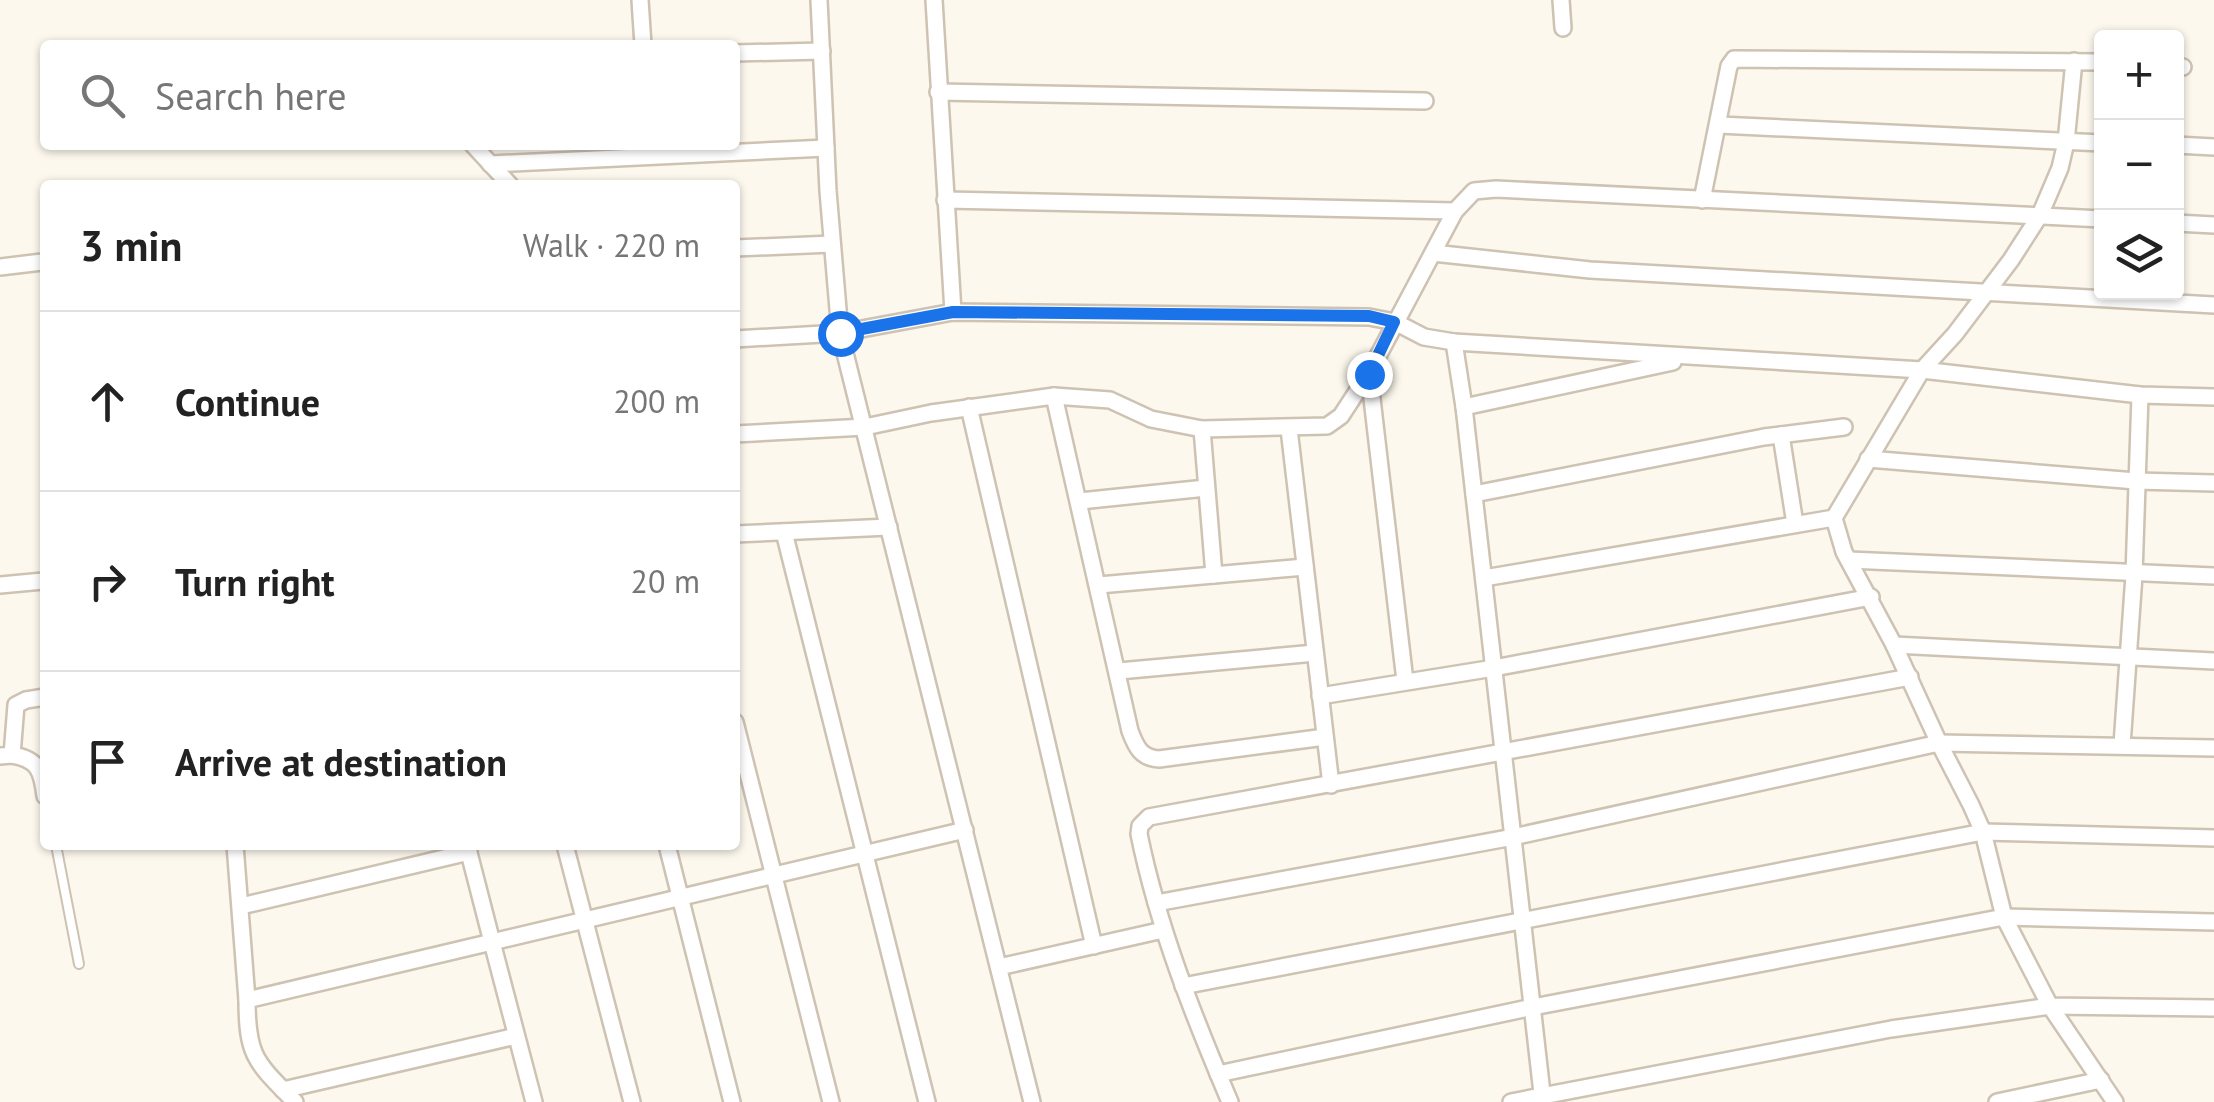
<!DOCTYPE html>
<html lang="en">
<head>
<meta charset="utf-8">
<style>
	body { margin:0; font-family:"PT Sans",sans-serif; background:#f6f6f6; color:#222 }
	.controls { position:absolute; right:30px; top:30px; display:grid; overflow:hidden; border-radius:10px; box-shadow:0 2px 8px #0004 }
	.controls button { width:90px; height:90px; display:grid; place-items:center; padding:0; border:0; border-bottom:2px solid #e0e0e0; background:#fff; color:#222; font:50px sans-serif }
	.stop { position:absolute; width:30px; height:30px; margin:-22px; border:8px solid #1a73e8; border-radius:50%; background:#fff }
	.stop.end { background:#1a73e8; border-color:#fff; box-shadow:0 2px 10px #0008 }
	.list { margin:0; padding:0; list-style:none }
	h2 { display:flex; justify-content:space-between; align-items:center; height:130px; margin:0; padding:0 40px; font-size:42px }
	h2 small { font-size:32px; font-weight:400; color:#767676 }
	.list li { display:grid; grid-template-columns:65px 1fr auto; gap:30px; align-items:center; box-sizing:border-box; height:180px; padding:0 40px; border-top:2px solid #e0e0e0 }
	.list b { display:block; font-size:38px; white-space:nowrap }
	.list em { font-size:32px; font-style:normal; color:#767676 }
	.icon { flex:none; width:55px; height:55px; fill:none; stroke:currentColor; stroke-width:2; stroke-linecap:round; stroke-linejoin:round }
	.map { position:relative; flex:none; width:2214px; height:1102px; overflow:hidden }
	.search { position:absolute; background:#fff; box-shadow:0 2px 8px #0004; left:40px; top:40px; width:700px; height:110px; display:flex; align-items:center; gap:25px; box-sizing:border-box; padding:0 35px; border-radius:10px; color:#767676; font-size:38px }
	.panel { position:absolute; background:#fff; box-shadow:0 2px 8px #0004; left:40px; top:180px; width:700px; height:670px; border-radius:10px }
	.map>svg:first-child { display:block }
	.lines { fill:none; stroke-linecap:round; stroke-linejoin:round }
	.lane-casing { stroke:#cec2b3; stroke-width:12 }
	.street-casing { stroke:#cec2b3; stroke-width:20 }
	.lane { stroke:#fff; stroke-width:8 }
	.street { stroke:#fff; stroke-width:15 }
	.route { stroke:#1a73e8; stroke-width:12 }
</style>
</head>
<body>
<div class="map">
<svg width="2214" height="1102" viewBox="0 0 2214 1102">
	<rect width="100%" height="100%" fill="#fcf8ed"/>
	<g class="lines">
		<g class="lane-casing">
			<path id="lane" d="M56,845L79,964"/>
		</g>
		<g class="street-casing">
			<g id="street">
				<path d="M640,0L643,45"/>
				<path d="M819,0L828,191L840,333L1032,1102"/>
				<path d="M934,0L953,312"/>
				<path d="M1561,0L1563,28"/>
				<path d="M735,53L822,51"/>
				<path d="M2074,61L2066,142L2060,168L2040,215L2011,260L1955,334L1922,370L1834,518L1844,552L1894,645L1939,743L1971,805L1983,832L2004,917L2050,1006L2214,1008"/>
				<path d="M2176,65L2183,67"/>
				<path d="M938,92L1425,101"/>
				<path d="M1719,125L2102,143"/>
				<path d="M473,145L510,185"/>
				<path d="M2176,145L2214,147"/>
				<path d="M490,164L826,148"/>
				<path d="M945,200L1455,211"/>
				<path d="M1702,200L1729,66L1734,59L2102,62"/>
				<path d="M2176,223L2214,225"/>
				<path d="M735,248L832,244"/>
				<path d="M1433,253L1590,270L2214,305"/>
				<path d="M0,267L42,262"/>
				<path d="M735,339L840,333L953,312L1369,317L1395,322L1424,337L1454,342L1922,370L2140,395L2214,397"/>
				<path d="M1454,342L1464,407L1543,1102"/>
				<path d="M1369,373L1405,681"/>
				<path d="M1054,396L1130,731C1136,747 1141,758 1159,759L1325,737"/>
				<path d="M969,407L1094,946"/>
				<path d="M1464,407L1673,362"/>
				<path d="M1202,429L1214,575"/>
				<path d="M1289,429L1331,785"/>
				<path d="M735,434L865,427L931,413L1054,396L1110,400L1151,419L1202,429L1327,426L1341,416L1369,373L1455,211L1474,191L1496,189L2102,219"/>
				<path d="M1781,435L1795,524"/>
				<path d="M1868,459L2136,481L2214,483"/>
				<path d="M1474,494L1764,437L1844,427"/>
				<path d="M1080,501L1206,488"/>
				<path d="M784,532L927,1102"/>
				<path d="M735,534L889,527"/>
				<path d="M1849,560L2214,576"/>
				<path d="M1484,578L1834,518"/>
				<path d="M0,585L43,581"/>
				<path d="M1099,585L1305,567"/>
				<path d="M1894,645L2214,661"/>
				<path d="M1119,671L1315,653"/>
				<path d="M1320,696L1494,668L1871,597"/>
				<path d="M735,722L831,1102"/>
				<path d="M2122,745L2134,575L2140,395"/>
				<path d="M12,755C38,759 42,771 45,796"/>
				<path d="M0,756L12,755L16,705L26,700L45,697"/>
				<path d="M235,845L247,1000"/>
				<path d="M467,845L492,942L965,830"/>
				<path d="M565,845L632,1102"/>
				<path d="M667,845L732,1102"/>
				<path d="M1156,903L1513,837L1939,743L2214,748"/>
				<path d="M241,906L469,852"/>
				<path d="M999,967L1163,930"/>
				<path d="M1183,986L1983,832L2214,838"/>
				<path d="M1218,1074L1533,1007L2004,917L2214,922"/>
				<path d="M283,1090L516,1036"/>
				<path d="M295,1102C256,1062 247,1057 247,1000L492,942L534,1102"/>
				<path d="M1230,1102C1193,1015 1158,927 1139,834L1140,826L1149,817L1910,677"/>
				<path d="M1511,1102L1891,1029L2050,1006L2115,1102"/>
				<path d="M1997,1102L2101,1080"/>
			</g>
		</g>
		<use href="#lane" class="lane"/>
		<use href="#street" class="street"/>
	</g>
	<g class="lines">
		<path class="route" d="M840,333L953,312L1369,316L1394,322L1369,374"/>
	</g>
</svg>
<div class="controls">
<button>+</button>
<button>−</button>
<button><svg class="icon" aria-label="layers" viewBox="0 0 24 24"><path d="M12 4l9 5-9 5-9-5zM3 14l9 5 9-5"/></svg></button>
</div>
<div class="stop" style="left:840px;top:333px"></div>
<div class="stop end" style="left:1369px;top:374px"></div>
<div class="search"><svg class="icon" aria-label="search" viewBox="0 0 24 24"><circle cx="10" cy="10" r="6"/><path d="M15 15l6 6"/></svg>Search here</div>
<section class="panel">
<h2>3 min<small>Walk · 220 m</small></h2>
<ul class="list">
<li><svg class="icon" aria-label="ahead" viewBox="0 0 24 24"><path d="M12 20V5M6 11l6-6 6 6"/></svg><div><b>Continue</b></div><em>200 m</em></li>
<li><svg class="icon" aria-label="right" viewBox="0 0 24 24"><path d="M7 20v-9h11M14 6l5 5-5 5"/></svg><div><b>Turn right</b></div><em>20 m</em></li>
<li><svg class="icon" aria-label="arrive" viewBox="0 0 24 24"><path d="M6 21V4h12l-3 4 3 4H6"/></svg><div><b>Arrive at destination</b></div></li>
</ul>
</section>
</div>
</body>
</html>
